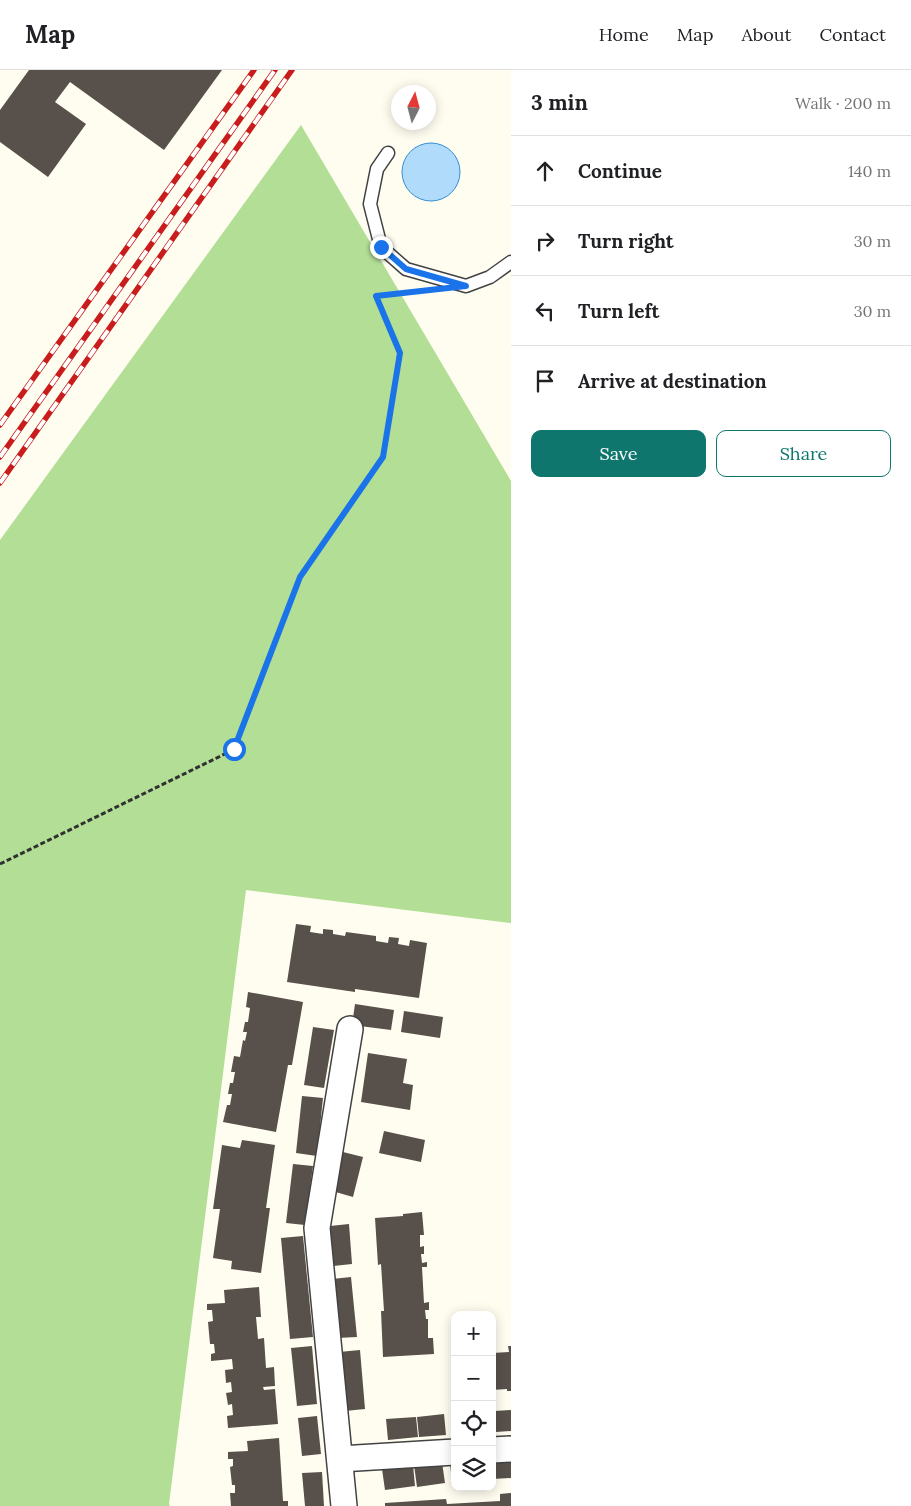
<!DOCTYPE html>
<html lang="en">
<head>
<meta charset="utf-8">
<style>
	body { margin:0; font-family:Lora,serif; background:#f6f6f6; color:#202124 }
	.controls { position:absolute; right:15px; bottom:15px; display:grid; overflow:hidden; border-radius:10px; box-shadow:0 2px 12px #0003 }
	.controls button { width:45px; height:45px; display:grid; place-items:center; padding:0; border:0; border-bottom:1px solid #e0e0e0; background:#fff; color:#202124; font:25px sans-serif }
	.compass { position:absolute; left:391px; top:15px; width:45px; height:45px; border-radius:50%; background:#fff; box-shadow:0 2px 12px #0003; rotate:6deg }
	.stop { position:absolute; width:15px; height:15px; margin:-11px; border:4px solid #1a73e8; border-radius:50%; background:#fff }
	.stop.end { background:#1a73e8; border-color:#fff; box-shadow:0 1px 5px #0008 }
	.list { margin:0; padding:0; list-style:none }
	h2 { display:flex; justify-content:space-between; align-items:center; height:65px; margin:0; padding:0 20px; font-size:21px }
	h2 small { font-size:16px; font-weight:400; color:#757577 }
	.list li { display:grid; grid-template-columns:32px 1fr auto; gap:15px; align-items:center; box-sizing:border-box; height:70px; padding:0 20px; border-top:1px solid #e0e0e0 }
	.list b { display:block; font-size:19px; white-space:nowrap }
	.list em { font-size:16px; font-style:normal; color:#757577 }
	.actions { display:flex; gap:10px; padding:15px 20px }
	.actions a { flex:1; padding:11px 0; border:1px solid #0f766e; border-radius:10px; text-align:center; font-size:18px; color:#0f766e }
	.actions .main { background:#0f766e; color:#fff }
	.icon { flex:none; width:28px; height:28px; fill:none; stroke:currentColor; stroke-width:2; stroke-linecap:round; stroke-linejoin:round }
	.map { position:relative; flex:none; width:511px; height:1436px; overflow:hidden }
	header { display:flex; align-items:center; gap:30px; box-sizing:border-box; height:70px; padding:0 25px; background:#fff; border-bottom:1px solid #e0e0e0 }
	header strong { font-size:24px }
	nav { display:flex; gap:28px; margin-inline-start:auto; font-size:18px }
	main { display:flex }
	aside { flex:1; background:#fff }
	.map>svg:first-child { display:block }
	.forest { fill:#b2de95 }
	.water { fill:#b1dbfa; stroke:#338dd6 }
	.building { fill:#58504a }
	.lines { fill:none; stroke-linecap:round; stroke-linejoin:round }
	.lane-casing { stroke:#424242; stroke-width:15 }
	.street-casing { stroke:#424242; stroke-width:28 }
	.path { stroke:#313131; stroke-width:3; stroke-dasharray:5 2.5; stroke-linecap:butt }
	.lane { stroke:#fff; stroke-width:12 }
	.street { stroke:#fff; stroke-width:25 }
	.rail-casing { stroke:#c91d1d; stroke-width:5.5 }
	.rail { stroke:#fff; stroke-width:4; stroke-dasharray:11; stroke-linecap:butt }
	.route { stroke:#1a73e8; stroke-width:6 }
</style>
</head>
<body>
<header>
<strong>Map</strong>
<nav><a>Home</a><a>Map</a><a>About</a><a>Contact</a></nav>
</header>
<main>
<div class="map">
<svg width="511" height="1436" viewBox="0 0 511 1436">
	<rect width="100%" height="100%" fill="#fffdf0"/>
	<path class="forest" d="M301,55L511,411V853L246,820L169,1434L170,1436H0V470Z"/>
	<circle class="water" cx="431" cy="102" r="29"/>
	<g class="building">
		<path d="M29,0H222L164,80L70,12L55,32L86,54L48,107L0,72V40Z"/>
		<path d="M296,854L311,856L310,862L323,864V859L333,860V864L345,866L346,862L376,866V871L388,873L389,867L399,868L398,874L409,876L410,870L427,873L419,928L355,919V922L287,912Z"/>
		<path d="M248,922L303,932L292,995H288L276,1062L223,1052L227,1035H230L232,1024H228L230,1013H233L235,1002H231L234,986L240,987L243,970L245,971L247,962H243L245,952H248L250,938L246,937Z"/>
		<path d="M355,934L394,940L391,960L352,955Z"/>
		<path d="M404,941L443,947L440,968L401,962Z"/>
		<path d="M313,957L334,960L324,1018L304,1015Z"/>
		<path d="M368,983L407,989L403,1013L413,1015L410,1040L361,1032Z"/>
		<path d="M302,1026L323,1028L317,1086L296,1083Z"/>
		<path d="M384,1061L425,1070L421,1092L379,1083Z"/>
		<path d="M242,1070L275,1075L266,1138H270L261,1203L231,1199L232,1191L213,1188L220,1139H213L222,1075L240,1078Z"/>
		<path d="M343,1082L363,1087L353,1127L332,1121Z"/>
		<path d="M293,1094L313,1096L305,1155L286,1153Z"/>
		<path d="M422,1142L424,1165H420V1177L424,1176V1184H421L422,1193L427,1192V1197H422L424,1233L429,1232V1240H425L426,1249H428V1268H433L434,1284L383,1287L381,1241H384L381,1194L378,1195L375,1148L403,1146V1144Z"/>
		<path d="M349,1154L352,1194L333,1196L330,1156Z"/>
		<path d="M303,1166L313,1267L290,1269L281,1168Z"/>
		<path d="M351,1207L357,1267L337,1268L332,1209Z"/>
		<path d="M259,1217L261,1247H256L258,1269L264,1268L266,1298L274,1297L275,1316L263,1317L264,1320L275,1319L278,1354L228,1358L227,1346L233,1345L232,1334L228,1335L226,1323L232,1322L231,1312L226,1313L225,1300L233,1299L232,1289L211,1291V1284L215,1283L214,1274H210L208,1252L213,1251L212,1240H207V1234L225,1233L224,1220Z"/>
		<path d="M312,1276L317,1334L297,1336L291,1278Z"/>
		<path d="M508,1276H511V1321H507V1319L492,1320V1283L509,1282Z"/>
		<path d="M360,1280L365,1339L345,1341L339,1282Z"/>
		<path d="M511,1340V1361L496,1362L495,1341Z"/>
		<path d="M444,1344L446,1365L419,1367L417,1347Z"/>
		<path d="M317,1346L321,1384L302,1386L298,1348Z"/>
		<path d="M416,1347L418,1367L388,1370L386,1349Z"/>
		<path d="M279,1368L283,1431H288V1436H231L230,1423H235V1415H232L230,1397L233,1396V1389H228V1382L248,1381L247,1371Z"/>
		<path d="M511,1387V1408L492,1409V1389Z"/>
		<path d="M442,1392L445,1413L417,1417L414,1395Z"/>
		<path d="M450,1392H455V1415H452Z"/>
		<path d="M413,1395L415,1416L385,1420L382,1399Z"/>
		<path d="M322,1402L324,1436H305L302,1403Z"/>
		<path d="M511,1423V1436H385V1433L446,1429L447,1434L500,1431V1424Z"/>
	</g>
	<g class="lines">
		<g class="lane-casing">
			<path id="lane" d="M388,83L377,99L370,134L381,177L406,199L466,216L490,207L511,192"/>
		</g>
		<g class="street-casing">
			<g id="street">
				<path d="M492,1380L511,1379"/>
				<path d="M340,1389L455,1382"/>
				<path d="M344,1436L317,1158L350,959"/>
			</g>
		</g>
		<path class="path" d="M0,794L235,679L300,507L383,387L399,283L376,226L415,221"/>
		<use href="#lane" class="lane"/>
		<use href="#street" class="street"/>
		<g class="rail-casing">
			<g id="rail">
				<path d="M0,355L254,0"/>
				<path d="M0,387L275,0"/>
				<path d="M0,413L292,0"/>
			</g>
		</g>
		<use href="#rail" class="rail"/>
	</g>
	<g class="lines">
		<path class="route" d="M234,679L300,507L383,387L400,283L376,226L466,216L406,199L381,177"/>
	</g>
</svg>
<div class="controls">
<button>+</button>
<button>−</button>
<button><svg class="icon" aria-label="locate" viewBox="0 0 24 24"><circle cx="12" cy="12" r="6"/><path d="M12 2v4M12 18v4M2 12h4M18 12h4"/></svg></button>
<button><svg class="icon" aria-label="layers" viewBox="0 0 24 24"><path d="M12 4l9 5-9 5-9-5zM3 14l9 5 9-5"/></svg></button>
</div>
<svg class="compass" viewBox="-18 -18 36 36"><path d="M0-13l5 13h-10z" fill="#e53935"/><path d="M0 13l5-13h-10z" fill="#757577"/></svg>
<div class="stop" style="left:234px;top:679px"></div>
<div class="stop end" style="left:381px;top:177px"></div>
</div>
<aside>
<h2>3 min<small>Walk · 200 m</small></h2>
<ul class="list">
<li><svg class="icon" aria-label="ahead" viewBox="0 0 24 24"><path d="M12 20V5M6 11l6-6 6 6"/></svg><div><b>Continue</b></div><em>140 m</em></li>
<li><svg class="icon" aria-label="right" viewBox="0 0 24 24"><path d="M7 20v-9h11M14 6l5 5-5 5"/></svg><div><b>Turn right</b></div><em>30 m</em></li>
<li><svg class="icon" aria-label="left" viewBox="0 0 24 24"><path d="M17 20v-9H6M10 6l-5 5 5 5"/></svg><div><b>Turn left</b></div><em>30 m</em></li>
<li><svg class="icon" aria-label="arrive" viewBox="0 0 24 24"><path d="M6 21V4h12l-3 4 3 4H6"/></svg><div><b>Arrive at destination</b></div></li>
</ul>
<div class="actions"><a class="main">Save</a><a>Share</a></div>
</aside>
</main>
</body>
</html>
